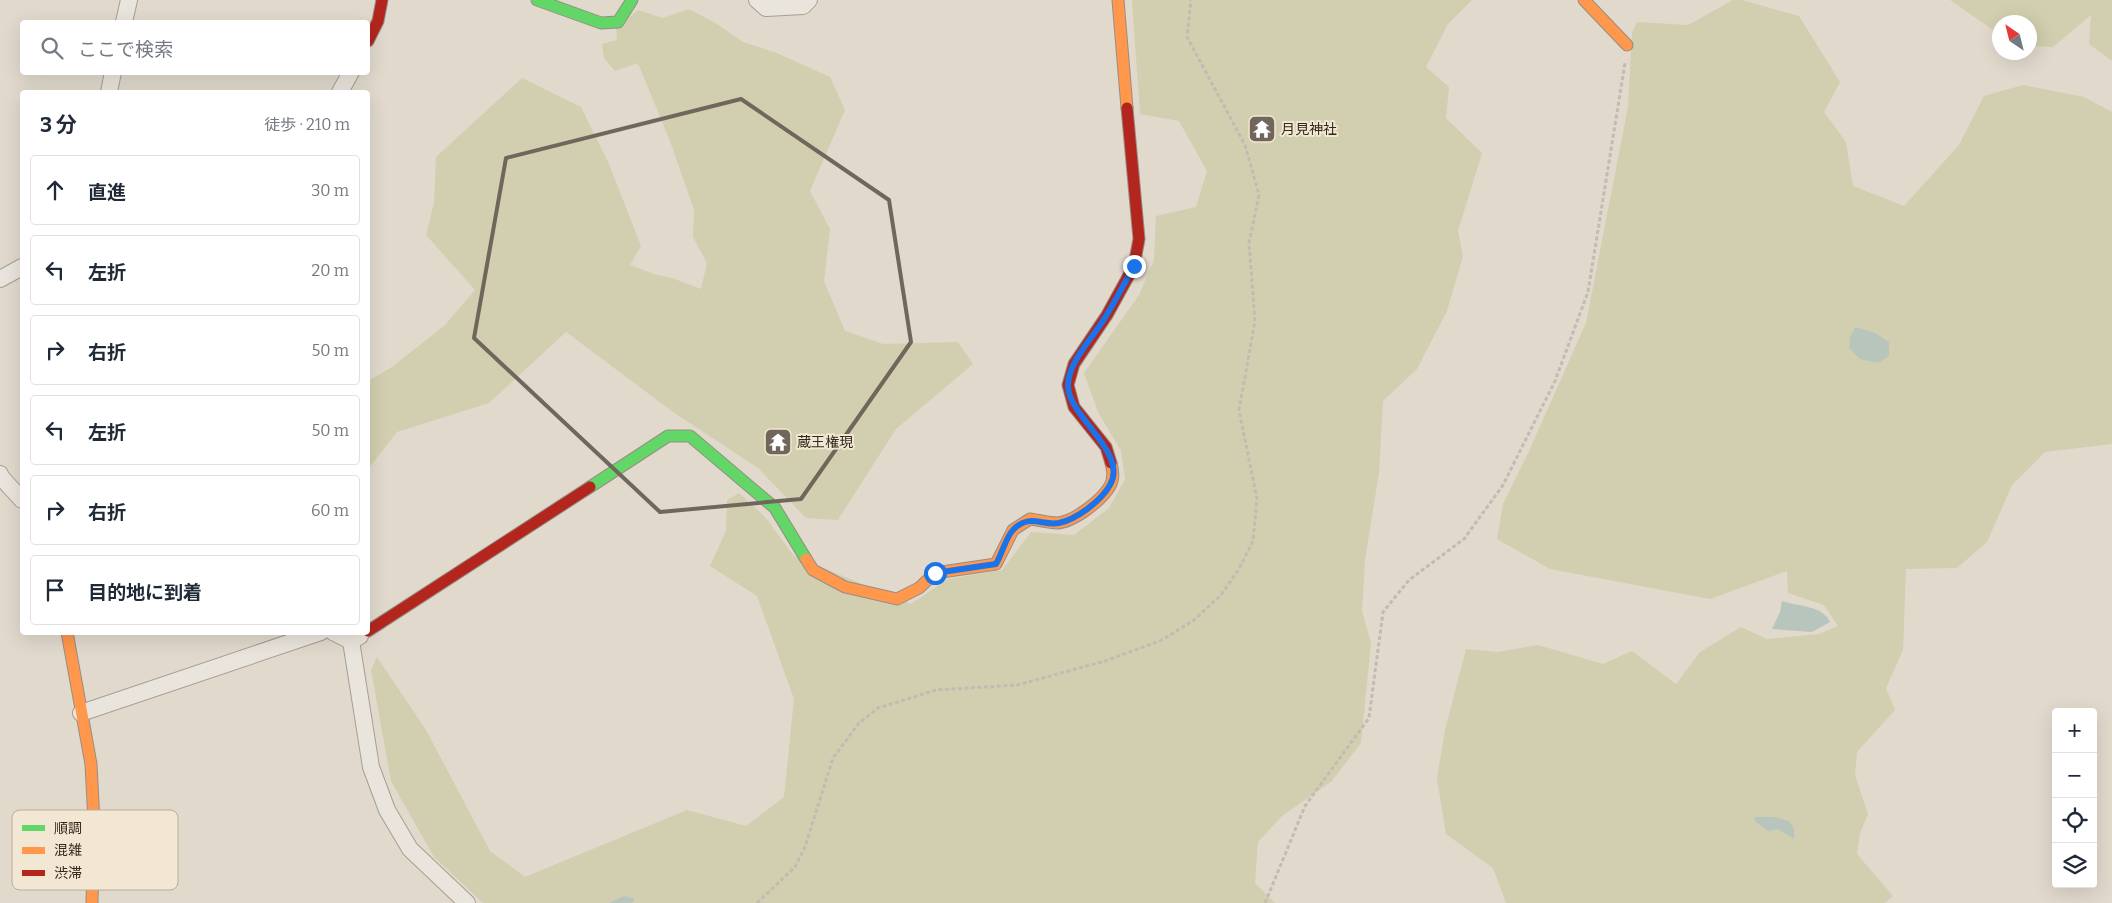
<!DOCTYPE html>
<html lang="ja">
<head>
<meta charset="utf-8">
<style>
	body { margin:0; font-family:Bitter,"Noto Sans JP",serif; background:#f2f2f3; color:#1f2937 }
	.controls { position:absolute; right:15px; bottom:15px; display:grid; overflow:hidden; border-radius:5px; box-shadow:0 5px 20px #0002 }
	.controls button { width:45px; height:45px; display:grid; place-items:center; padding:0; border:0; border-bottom:1px solid #e0e1e3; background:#fff; color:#1f2937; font:25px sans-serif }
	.compass { position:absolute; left:1992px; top:15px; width:45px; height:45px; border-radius:50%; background:#fff; box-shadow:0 5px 20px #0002; rotate:325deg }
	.stop { position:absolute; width:15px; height:15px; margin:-11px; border:4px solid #1a73e8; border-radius:50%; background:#fff }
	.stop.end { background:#1a73e8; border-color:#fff; box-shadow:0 1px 5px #0008 }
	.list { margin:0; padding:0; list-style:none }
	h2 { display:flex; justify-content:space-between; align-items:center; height:65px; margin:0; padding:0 20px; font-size:21px }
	h2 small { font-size:16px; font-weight:400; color:#747a83 }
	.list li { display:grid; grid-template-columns:32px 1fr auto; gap:15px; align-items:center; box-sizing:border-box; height:70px; margin:0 10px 10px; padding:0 10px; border:1px solid #e0e1e3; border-radius:5px }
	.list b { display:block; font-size:19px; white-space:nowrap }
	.list em { font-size:16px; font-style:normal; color:#747a83 }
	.icon { flex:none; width:28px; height:28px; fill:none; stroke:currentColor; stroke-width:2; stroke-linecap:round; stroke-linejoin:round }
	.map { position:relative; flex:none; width:2112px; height:903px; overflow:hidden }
	.search { position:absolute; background:#fff; box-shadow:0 5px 20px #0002; left:20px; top:20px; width:350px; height:55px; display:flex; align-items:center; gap:12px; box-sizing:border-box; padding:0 18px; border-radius:5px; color:#747a83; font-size:19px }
	.panel { position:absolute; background:#fff; box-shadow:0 5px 20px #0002; left:20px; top:90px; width:350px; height:545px; border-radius:5px }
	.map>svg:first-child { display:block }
	.green { fill:#d1cfaf }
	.water { fill:#b7c5bc }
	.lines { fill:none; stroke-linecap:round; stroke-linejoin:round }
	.street-casing { stroke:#a69e95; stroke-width:18 }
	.fast-casing { stroke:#968e85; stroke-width:13 }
	.slow-casing { stroke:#968e85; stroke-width:13 }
	.jam-casing { stroke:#968e85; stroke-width:13 }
	.path { stroke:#c2bbb3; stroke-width:3; stroke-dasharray:4 2.5; stroke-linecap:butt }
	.street { stroke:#eae5dc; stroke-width:16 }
	.fast { stroke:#63d668; stroke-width:11 }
	.slow { stroke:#ff974d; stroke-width:11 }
	.jam { stroke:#b3261e; stroke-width:11 }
	.route { stroke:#1a73e8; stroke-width:6 }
	.marked { fill:none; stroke:#71665b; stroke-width:4; stroke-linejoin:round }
	.labels { text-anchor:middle; stroke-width:4; stroke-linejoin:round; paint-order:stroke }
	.poi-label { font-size:14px; fill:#34281e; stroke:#f2e7d2; text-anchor:start }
	.key { fill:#f2e7d2; stroke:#b9ae9c; stroke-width:1 }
	.key-label { font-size:14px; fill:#34281e }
</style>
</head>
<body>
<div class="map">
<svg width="2112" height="903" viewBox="0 0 2112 903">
	<rect width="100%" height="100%" fill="#e1d9cc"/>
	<g class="green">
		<path d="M1132,0H1472L1448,24L1426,67L1449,87L1446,118L1482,153L1458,231L1463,256L1447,311L1417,369L1383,401L1379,473L1365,560L1362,611L1371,643L1361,743L1332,781L1282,816L1258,842L1255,883L1275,903H483L434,857L391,781L371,670L377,657L426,730L490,851L525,877L687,810L746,826L784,797L794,699L757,596L710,566L726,531L727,500L739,493L765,517L794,556L911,604L948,579L1002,570L1031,532L1074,535L1109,508L1125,479L1121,451L1098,412L1084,373L1139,295L1154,260L1156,216L1196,207L1207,171L1179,121L1140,114Z"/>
		<path d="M1733,0H1742L1799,16L1840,82L1824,112L1846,142L1853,186L1904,206L1959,145L1984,96L2023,85L2084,97L2112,112V444L2045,452L2012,485L1987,542L1957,568L1906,569L1903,650L1886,688L1895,710L1857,752L1855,775L1868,814L1860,833L1857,854L1893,896L1885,903H1506L1493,868L1446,834L1437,779L1445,730L1466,649L1498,652L1538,645L1603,664L1632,651L1676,684L1700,652L1741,627L1767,639L1819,634L1838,626L1824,605L1788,593L1787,571L1710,599L1550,569L1497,539L1503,504L1530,449L1586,323L1628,107L1632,33L1637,22L1688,25Z"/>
		<path d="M1950,0H2112V61L2089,44L2091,15L2053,47L2030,46V22H2000L1999,34Z"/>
		<path d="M689,9L717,24L743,42L777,53L830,77L845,110L810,191L830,229L824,281L845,331L883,344L958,342L973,364L896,429L838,520L806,518L758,468L673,412L566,332L489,403L397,432L368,469V381L392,367L445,325L475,290L426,235L434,203L436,157L522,78L581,107L609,164L641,246L630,265L654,274L672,278L701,289L707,263L693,237L694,210L670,141L638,63L615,71L604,58L602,44L617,40L616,28L638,10L663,18Z"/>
	</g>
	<g class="water">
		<path d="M1855,327L1875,333L1889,342V356L1878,363L1860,359L1849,348L1850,337Z"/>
		<path d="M1782,601C1799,607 1822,605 1830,622L1812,632L1772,629L1780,612Z"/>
		<path d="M1755,817H1774L1789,821L1794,829V839L1778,829L1769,831L1754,821Z"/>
		<path d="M624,896L635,899L632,903H609Z"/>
	</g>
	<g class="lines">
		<g class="street-casing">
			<g id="street">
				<path d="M757,0L766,8L803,6L809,0"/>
				<path d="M124,22L129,0"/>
				<path d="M109,92L113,72"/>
				<path d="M340,92L351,72"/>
				<path d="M0,279L22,267"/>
				<path d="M0,474L1,477L22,500"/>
				<path d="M333,632L351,641L360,636"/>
				<path d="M351,641L371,767L387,810L410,849L467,903"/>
				<path d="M81,713L321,632"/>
			</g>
		</g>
		<g class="fast-casing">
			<g id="fast">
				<path d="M537,0L601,23L618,22L632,0"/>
				<path d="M590,487L668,436H690L775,508L806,559"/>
			</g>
		</g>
		<g class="slow-casing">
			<g id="slow">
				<path d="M1118,0L1127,108"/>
				<path d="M1584,0L1627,45"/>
				<path d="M806,559L813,570L845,587L897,599L919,588L935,573L996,564L1013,530L1030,519C1038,520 1049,523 1057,523C1074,522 1102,500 1110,486C1114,479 1113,470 1111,463"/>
				<path d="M67,632L91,764L94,822L92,903"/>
			</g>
		</g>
		<g class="jam-casing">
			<g id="jam">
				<path d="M368,41L378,21L382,0"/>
				<path d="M1111,463L1106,447L1074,407L1068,385L1074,364L1107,315L1134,266L1139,239L1127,108"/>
				<path d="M368,631L590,487"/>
			</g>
		</g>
		<g class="path">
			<path d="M757,903L795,867L805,847L833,758L859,723L878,708L936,690L1017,685L1105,661L1162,640L1194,620L1221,595L1239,569L1253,541L1257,499L1239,410L1255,321L1249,243L1259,195L1245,145L1187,37L1191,0"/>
			<path d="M1265,903L1305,806L1369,718L1383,612L1409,580L1464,539L1503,485L1555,381L1588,292L1625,63"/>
		</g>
		<use href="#street" class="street"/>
		<use href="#fast" class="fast"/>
		<use href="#slow" class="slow"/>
		<use href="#jam" class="jam"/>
	</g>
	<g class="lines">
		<path class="route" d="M935,573L996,564C1002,554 1006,537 1013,530C1029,513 1042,526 1059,523C1077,519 1101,501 1110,485C1129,452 1067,416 1068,385C1068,362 1095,335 1106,316C1116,300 1125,282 1134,266"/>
	</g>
	<path class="marked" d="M741,99L889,200L911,342L801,499L660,512L474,338L506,158Z"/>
	<defs>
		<g id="temple-square" transform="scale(1.4375)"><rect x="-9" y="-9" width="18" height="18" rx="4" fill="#71665b" stroke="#f2e7d2"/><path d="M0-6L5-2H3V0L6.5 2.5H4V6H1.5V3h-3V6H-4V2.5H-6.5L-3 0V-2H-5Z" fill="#fff"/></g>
	</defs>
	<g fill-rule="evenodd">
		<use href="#temple-square" x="1262" y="129"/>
		<use href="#temple-square" x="778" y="442"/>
	</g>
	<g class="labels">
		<g class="poi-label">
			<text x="1281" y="134">月見神社</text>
			<text x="797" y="447">蔵王権現</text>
		</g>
	</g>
	<rect x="12" y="810" width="166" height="80" rx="8" class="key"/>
	<rect x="22" y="825" width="23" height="6" fill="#63d668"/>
	<rect x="22" y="847" width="23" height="7" fill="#ff974d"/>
	<rect x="22" y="870" width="23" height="6" fill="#b3261e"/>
	<g class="key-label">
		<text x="54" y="833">順調</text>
		<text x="54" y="855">混雑</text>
		<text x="54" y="878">渋滞</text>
	</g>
</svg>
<div class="controls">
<button>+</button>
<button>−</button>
<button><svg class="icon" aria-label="locate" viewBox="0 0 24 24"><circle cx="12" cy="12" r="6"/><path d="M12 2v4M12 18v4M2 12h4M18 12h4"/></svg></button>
<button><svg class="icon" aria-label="layers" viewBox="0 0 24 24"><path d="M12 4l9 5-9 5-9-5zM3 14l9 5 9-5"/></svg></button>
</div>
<svg class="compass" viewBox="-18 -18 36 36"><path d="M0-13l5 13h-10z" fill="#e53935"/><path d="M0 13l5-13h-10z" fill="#747a83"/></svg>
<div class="stop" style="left:935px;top:573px"></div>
<div class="stop end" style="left:1134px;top:266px"></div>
<div class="search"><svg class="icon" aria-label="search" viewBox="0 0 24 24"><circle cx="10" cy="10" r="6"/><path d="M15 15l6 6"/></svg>ここで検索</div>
<section class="panel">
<h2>3 分<small>徒歩 · 210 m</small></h2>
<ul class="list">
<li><svg class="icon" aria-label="ahead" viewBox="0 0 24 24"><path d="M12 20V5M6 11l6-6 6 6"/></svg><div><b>直進</b></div><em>30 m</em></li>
<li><svg class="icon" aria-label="left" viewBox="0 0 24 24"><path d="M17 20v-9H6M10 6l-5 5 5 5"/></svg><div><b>左折</b></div><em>20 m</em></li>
<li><svg class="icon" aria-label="right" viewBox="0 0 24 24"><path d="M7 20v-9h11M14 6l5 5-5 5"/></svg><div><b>右折</b></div><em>50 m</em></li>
<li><svg class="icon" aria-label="left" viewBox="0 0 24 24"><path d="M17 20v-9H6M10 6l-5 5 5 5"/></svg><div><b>左折</b></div><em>50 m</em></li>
<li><svg class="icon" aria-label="right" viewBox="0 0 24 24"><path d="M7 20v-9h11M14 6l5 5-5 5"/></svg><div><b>右折</b></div><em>60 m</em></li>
<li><svg class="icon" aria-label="arrive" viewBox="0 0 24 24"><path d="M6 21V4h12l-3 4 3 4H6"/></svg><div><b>目的地に到着</b></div></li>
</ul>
</section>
</div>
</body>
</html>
